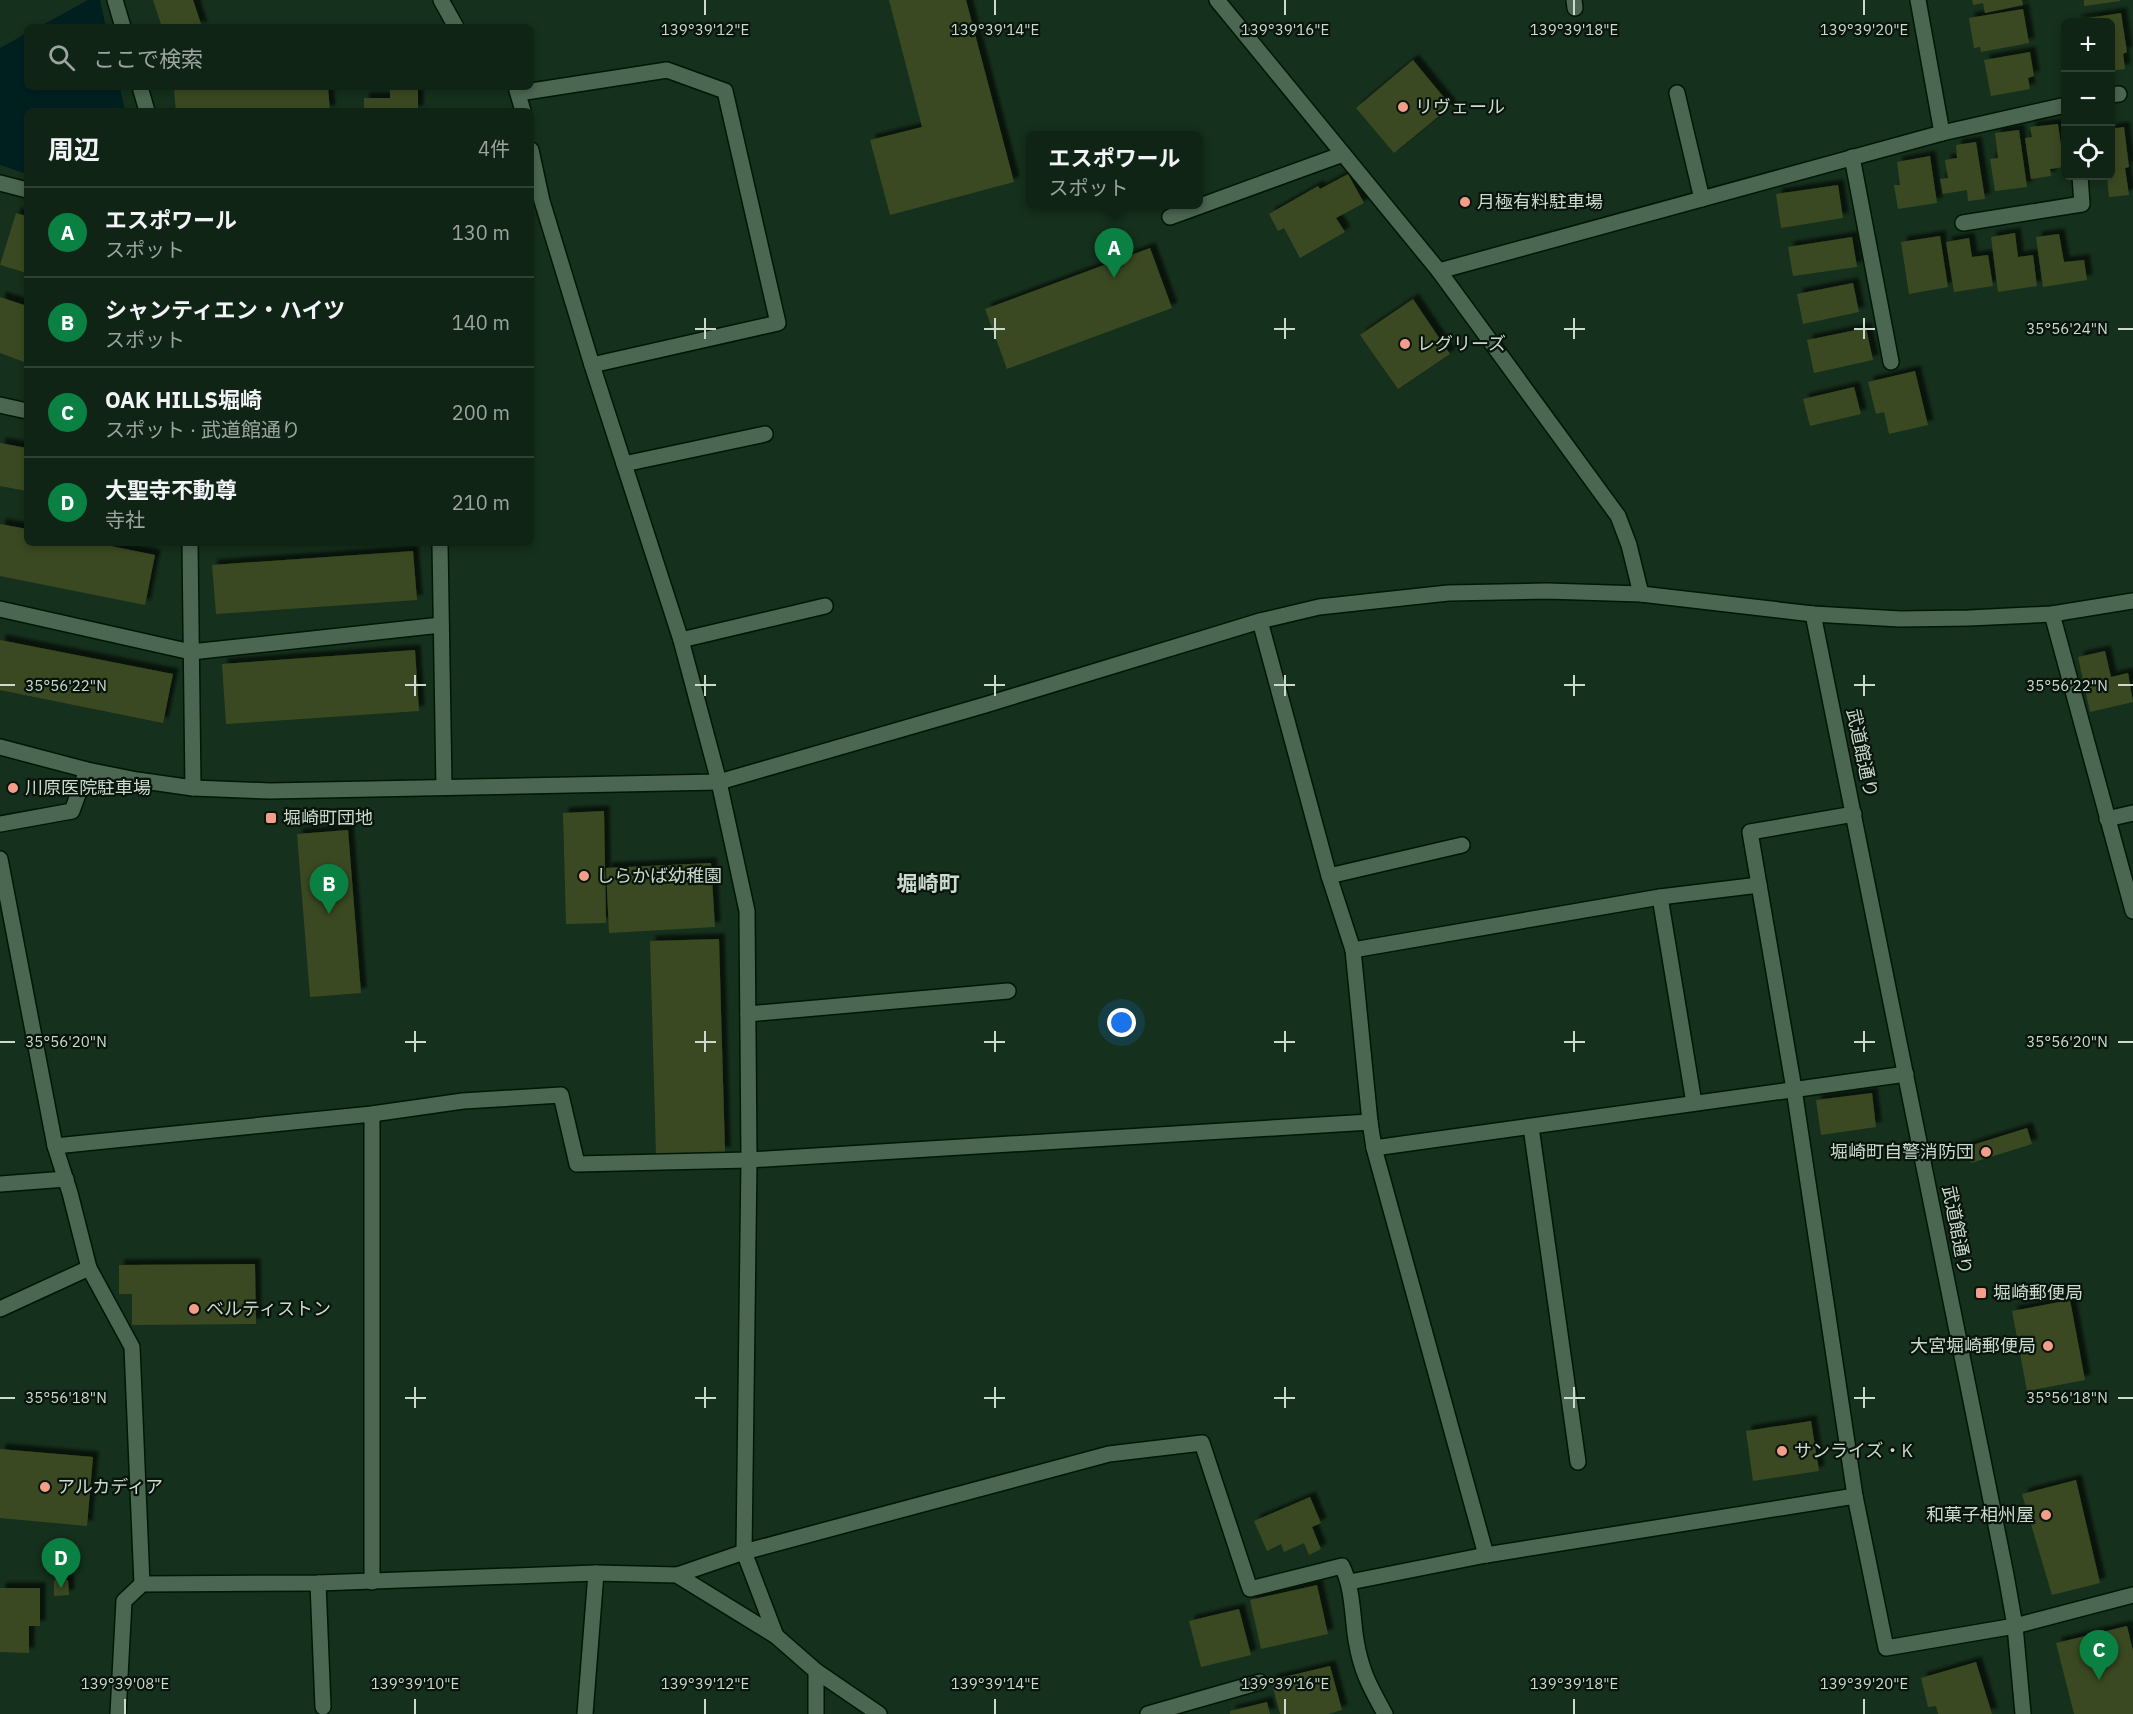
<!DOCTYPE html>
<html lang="ja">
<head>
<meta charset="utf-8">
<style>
	body { margin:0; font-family:"IBM Plex Sans","Noto Sans JP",sans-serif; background:#1e3022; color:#f1f3f6 }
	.controls { position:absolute; right:18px; top:18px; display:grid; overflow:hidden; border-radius:9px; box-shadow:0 3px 9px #0003 }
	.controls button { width:54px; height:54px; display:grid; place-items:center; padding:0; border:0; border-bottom:2px solid #304134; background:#102415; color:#f1f3f6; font:30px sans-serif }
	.you { position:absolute; left:1122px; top:1023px; width:21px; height:21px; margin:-15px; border:4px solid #fff; border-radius:50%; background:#1a73e8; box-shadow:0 0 0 9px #1a73e833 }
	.badge { display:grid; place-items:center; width:39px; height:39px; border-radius:50%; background:#0b8043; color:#fff; font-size:20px; font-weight:700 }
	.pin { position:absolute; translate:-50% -50px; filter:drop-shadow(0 2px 3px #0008) }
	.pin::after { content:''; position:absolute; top:32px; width:21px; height:18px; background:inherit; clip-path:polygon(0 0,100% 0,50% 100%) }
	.popup { position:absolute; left:1026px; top:131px; width:177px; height:78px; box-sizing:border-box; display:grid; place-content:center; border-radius:9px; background:#102415; filter:drop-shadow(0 2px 4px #0005); font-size:20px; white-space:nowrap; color:#9ca4a0 }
	.popup b { font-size:22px; color:#f1f3f6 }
	.popup::after { content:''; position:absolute; left:50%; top:100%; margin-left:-12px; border:12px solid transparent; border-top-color:#102415 }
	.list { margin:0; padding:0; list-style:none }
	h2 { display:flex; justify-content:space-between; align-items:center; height:78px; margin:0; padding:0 24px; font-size:26px }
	h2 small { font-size:20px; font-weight:400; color:#9ca4a0 }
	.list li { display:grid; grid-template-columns:39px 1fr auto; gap:18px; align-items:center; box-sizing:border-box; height:90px; padding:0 24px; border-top:2px solid #304134 }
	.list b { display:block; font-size:22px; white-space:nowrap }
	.list p { margin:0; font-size:20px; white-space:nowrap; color:#9ca4a0 }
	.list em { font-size:20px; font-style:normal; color:#9ca4a0 }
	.icon { flex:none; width:33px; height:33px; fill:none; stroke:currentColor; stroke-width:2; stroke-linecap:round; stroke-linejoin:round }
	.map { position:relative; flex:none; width:2133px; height:1714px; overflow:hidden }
	.search { position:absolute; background:#102415; box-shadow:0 3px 9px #0003; left:24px; top:24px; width:510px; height:66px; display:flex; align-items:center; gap:15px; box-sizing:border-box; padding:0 21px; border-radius:9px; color:#9ca4a0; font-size:22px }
	.panel { position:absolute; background:#102415; box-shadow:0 3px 9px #0003; left:24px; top:108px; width:510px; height:438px; border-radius:9px }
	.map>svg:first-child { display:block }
	.water { fill:#002020 }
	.building { fill:#3a4a21; filter:url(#shadow) }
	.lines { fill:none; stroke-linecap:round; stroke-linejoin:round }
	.minor-casing { stroke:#001706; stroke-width:18 }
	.minor { stroke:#4b6751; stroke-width:15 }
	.ticks { fill:none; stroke:#cadacd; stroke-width:2 }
	.poi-dot { fill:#f49e8a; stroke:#09150c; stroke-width:2 }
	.labels { text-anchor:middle; stroke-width:4.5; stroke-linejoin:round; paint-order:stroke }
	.poi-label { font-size:18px; fill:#cadacd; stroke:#09150c; text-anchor:start }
	.street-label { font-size:18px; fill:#cadacd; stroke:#09150c }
	.quarter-label { font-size:21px; font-weight:bold; fill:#cadacd; stroke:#09150c }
	.ticks-label { font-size:15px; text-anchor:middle; fill:#cadacd; stroke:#09150c; stroke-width:4.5; stroke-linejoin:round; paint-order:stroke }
</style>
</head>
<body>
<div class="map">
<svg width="2133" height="1714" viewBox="0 0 2133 1714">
	<defs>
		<filter id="shadow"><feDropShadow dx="5.5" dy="-5.5" stdDeviation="1.5" flood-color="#0009"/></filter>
	</defs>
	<rect width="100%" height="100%" fill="#15301c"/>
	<g class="water">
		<path d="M88,0H100L106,27H39Z"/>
		<path d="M27,33V87H120L125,111H27V174L0,165V48Z"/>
	</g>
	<g class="building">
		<path d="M153,0H193L202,27H162Z"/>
		<path d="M889,0H966L1014,182L890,215L870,140L922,127Z"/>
		<path d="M1972,0H2022L2023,5L1985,13L1983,3L1973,5Z"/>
		<path d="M2084,0H2120V1L2084,6Z"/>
		<path d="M2023,9L2029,43L1981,52L1980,47L1974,48L1969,18Z"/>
		<path d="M2121,13L2127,52L2123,54L2125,69L2110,71V22H2076V20Z"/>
		<path d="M2030,52L2034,76L2028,78L2030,89L1991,96L1984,60Z"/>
		<path d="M1413,60L1451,106L1394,153L1356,108Z"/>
		<path d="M224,87H328L330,111H176L174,90Z"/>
		<path d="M390,87H418V111H364V98H390Z"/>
		<path d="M2058,124L2064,167L2050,169L2051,176L2031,179L2025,138L2032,137L2030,127Z"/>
		<path d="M2124,127L2129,167L2125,168L2129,195L2109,197L2107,176H2110V129Z"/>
		<path d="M2019,130L2027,187L1995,191L1990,159L1998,158L1995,133Z"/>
		<path d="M1976,142L1985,199L1968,201L1967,190L1943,194L1940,179L1948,178L1945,160L1957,158L1956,145Z"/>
		<path d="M1930,156L1937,203L1898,209L1894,185H1900L1897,162Z"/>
		<path d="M1348,174L1364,203L1336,218L1345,232L1300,258L1284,228L1278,231L1269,214L1318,186L1320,189Z"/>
		<path d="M1838,185L1843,218L1781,228L1776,194Z"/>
		<path d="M16,213L27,216V273L0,265Z"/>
		<path d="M2015,233L2018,257L2033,255L2037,286L1998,292L1991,237Z"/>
		<path d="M2059,234L2064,262L2084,260L2087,280L2043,287L2036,237Z"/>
		<path d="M1940,236L1948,287L1909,294L1901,242Z"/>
		<path d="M1852,237L1857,267L1793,276L1788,247Z"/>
		<path d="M1969,238L1972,257L1988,255L1993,286L1954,292L1946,242Z"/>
		<path d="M1150,248L1172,308L1007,369L985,309Z"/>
		<path d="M1853,283L1859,312L1803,324L1797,294Z"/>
		<path d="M0,297L27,306V363L0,353Z"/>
		<path d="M1413,299L1450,354L1398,389L1360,335Z"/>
		<path d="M1866,328L1873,360L1814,373L1807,340Z"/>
		<path d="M1915,371L1928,425L1889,434L1884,412L1876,414L1868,382Z"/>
		<path d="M1854,387L1861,414L1810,426L1803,399Z"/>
		<path d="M0,443L27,448V491L0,486Z"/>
		<path d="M0,524L27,529V543H96L155,555L145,605L0,576Z"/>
		<path d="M413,551L417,600L216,614L212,565Z"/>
		<path d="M0,640L173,674L163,723L0,690Z"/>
		<path d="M415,650L419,711L226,724L222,664Z"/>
		<path d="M2105,651L2111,677L2128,673L2133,702L2090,712L2078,657Z"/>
		<path d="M604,811L606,923L566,924L563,813Z"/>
		<path d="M348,830L361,993L310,997L297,834Z"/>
		<path d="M711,863L715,927L609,933L606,868Z"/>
		<path d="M719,939L725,1152L656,1154L650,941Z"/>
		<path d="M1872,1093L1876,1127L1821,1135L1816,1100Z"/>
		<path d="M2027,1128L2032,1144L1971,1163L1966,1147Z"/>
		<path d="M255,1264L256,1324L132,1325V1294H119V1265Z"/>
		<path d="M2070,1300L2085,1380L2027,1391L2012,1311Z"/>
		<path d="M1811,1421L1819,1471L1753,1481L1746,1431Z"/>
		<path d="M0,1449L93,1457L87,1526L0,1518Z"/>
		<path d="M2076,1480L2100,1583L2052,1595L2022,1494Z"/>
		<path d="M1310,1497L1321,1523L1312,1527L1321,1549L1309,1555L1304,1543L1284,1552L1281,1544L1267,1551L1254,1521Z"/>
		<path d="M54,1580H68L69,1595L54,1596Z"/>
		<path d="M1317,1585L1328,1634L1261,1649L1250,1600Z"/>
		<path d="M0,1588H40V1626H29V1653L0,1652Z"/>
		<path d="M1239,1609L1251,1655L1201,1667L1189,1621Z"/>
		<path d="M2127,1626L2133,1651V1714H2074L2056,1643Z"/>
		<path d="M1976,1662L1992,1714H1938L1936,1706L1928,1707L1921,1678Z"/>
		<path d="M1330,1666L1342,1710L1328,1714H1280L1271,1680Z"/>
		<path d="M1267,1702L1270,1714H1230V1711Z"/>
	</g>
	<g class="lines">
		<g class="minor-casing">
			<g id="minor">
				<path d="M115,0L123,27"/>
				<path d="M441,0L456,27"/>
				<path d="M1217,0L1439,271L1618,516L1629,545L1641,594"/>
				<path d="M1574,0L1575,8"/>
				<path d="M140,87L147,111"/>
				<path d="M516,87L523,111"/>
				<path d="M519,93L667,70L725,91L778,323L592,365"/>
				<path d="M1677,93L1702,199"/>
				<path d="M2110,95L2119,94"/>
				<path d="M1942,133L2066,105"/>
				<path d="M531,150L542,201L592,365L681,640L719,782L747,911L749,1160L744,1552L776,1636"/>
				<path d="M1852,157L1891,362"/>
				<path d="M0,183L27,190"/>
				<path d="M1170,217L1343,154"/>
				<path d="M1963,223L2082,204L2080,176"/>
				<path d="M1439,271L1942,133L1918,0"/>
				<path d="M0,405L27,411"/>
				<path d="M624,464L765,434"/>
				<path d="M190,543L193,788"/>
				<path d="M440,543L444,787"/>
				<path d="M0,609L191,652L441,625"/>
				<path d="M1813,614L2006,1575L2015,1626L2023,1714"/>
				<path d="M2052,614L2133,911"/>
				<path d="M1260,621L1329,876L1353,950L1370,1122"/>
				<path d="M681,640L825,606"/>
				<path d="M0,747L87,770L137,780L193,788L270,791L719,782L985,705L1260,621L1319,607L1448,593L1547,591L1641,594L1813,614L1900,619L1969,618L2052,614L2133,601"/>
				<path d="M1854,814L1750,832L1794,1089L1855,1496L1886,1648L2015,1626L2133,1595"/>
				<path d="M2107,819L2133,813"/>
				<path d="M0,824L72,811L87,770"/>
				<path d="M0,859L55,1146L70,1193L89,1268L132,1347L142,1584"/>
				<path d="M1329,876L1462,845"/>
				<path d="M1660,897L1694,1103"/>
				<path d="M1353,950L1660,897L1759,885"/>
				<path d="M748,1014L1008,991"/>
				<path d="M1531,1127L1578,1462"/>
				<path d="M55,1146L372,1114L463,1101L561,1095L577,1164L749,1160L1370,1122L1374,1148L1486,1555"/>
				<path d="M1374,1148L1906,1074"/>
				<path d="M0,1184L66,1179"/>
				<path d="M0,1309L89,1268"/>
				<path d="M677,1575L744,1552L1109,1454L1202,1443L1250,1589L1342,1566C1353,1589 1352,1614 1356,1640C1361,1671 1370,1687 1385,1714"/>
				<path d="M372,1582V1114"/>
				<path d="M1350,1582L1486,1555L1855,1496"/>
				<path d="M318,1583L323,1707"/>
				<path d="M118,1714L124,1601L142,1584L318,1583L596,1573L677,1575L776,1636L816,1671L879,1714"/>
				<path d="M585,1714L596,1573"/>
				<path d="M816,1714V1671"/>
				<path d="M1148,1714L1260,1682"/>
			</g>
		</g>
		<use href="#minor" class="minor"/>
	</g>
	<path class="ticks" d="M705,0V15M995,0V15M1285,0V15M1574,0V15M1864,0V15M705,318V339M995,318V339M1285,318V339M1574,318V339M1864,318V339M695,329H716M984,329H1005M1274,329H1295M1564,329H1585M1854,329H1875M2118,329H2133M415,675V696M705,675V696M995,675V696M1285,675V696M1574,675V696M1864,675V696M0,685H15M405,685H426M695,685H716M984,685H1005M1274,685H1295M1564,685H1585M1854,685H1875M2118,685H2133M415,1031V1052M705,1031V1052M995,1031V1052M1285,1031V1052M1574,1031V1052M1864,1031V1052M0,1042H15M405,1042H426M695,1042H716M984,1042H1005M1274,1042H1295M1564,1042H1585M1854,1042H1875M2118,1042H2133M415,1387V1408M705,1387V1408M995,1387V1408M1285,1387V1408M1574,1387V1408M1864,1387V1408M0,1398H15M405,1398H426M695,1398H716M984,1398H1005M1274,1398H1295M1564,1398H1585M1854,1398H1875M2118,1398H2133M125,1699V1714M415,1699V1714M705,1699V1714M995,1699V1714M1285,1699V1714M1574,1699V1714M1864,1699V1714"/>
	<g class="poi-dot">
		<circle cx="1403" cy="107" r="6"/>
		<circle cx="1465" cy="202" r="6"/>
		<circle cx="1405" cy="344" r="6"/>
		<circle cx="13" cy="788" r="6"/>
		<rect x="265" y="812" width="12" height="12" rx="3"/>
		<circle cx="584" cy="876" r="6"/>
		<circle cx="1986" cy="1152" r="6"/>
		<rect x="1975" y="1287" width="12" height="12" rx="3"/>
		<circle cx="194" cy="1309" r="6"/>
		<circle cx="2048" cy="1346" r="6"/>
		<circle cx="1782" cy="1451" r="6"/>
		<circle cx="45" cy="1487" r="6"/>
		<circle cx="2046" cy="1515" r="6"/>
	</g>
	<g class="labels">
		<g class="poi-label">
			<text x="1415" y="113">リヴェール</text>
			<text x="1477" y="208">月極有料駐車場</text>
			<text x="1417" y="350">レグリーズ</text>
			<text x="25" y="794">川原医院駐車場</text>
			<text x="283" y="824">堀崎町団地</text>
			<text x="596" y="882">しらかば幼稚園</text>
			<text x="1974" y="1158" text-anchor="end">堀崎町自警消防団</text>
			<text x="1993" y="1299">堀崎郵便局</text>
			<text x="206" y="1315">ベルティストン</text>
			<text x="2036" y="1352" text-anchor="end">大宮堀崎郵便局</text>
			<text x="1794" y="1457">サンライズ・K</text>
			<text x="57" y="1493">アルカディア</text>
			<text x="2034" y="1521" text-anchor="end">和菓子相州屋</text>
		</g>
		<g class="street-label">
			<text transform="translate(1862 753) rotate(78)" y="6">武道館通り</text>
			<text transform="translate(1957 1230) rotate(79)" y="6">武道館通り</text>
		</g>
		<g class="quarter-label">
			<text x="928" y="891">堀崎町</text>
		</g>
	</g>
	<g class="ticks-label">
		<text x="705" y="35">139°39'12"E</text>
		<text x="995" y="35">139°39'14"E</text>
		<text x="1285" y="35">139°39'16"E</text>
		<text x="1574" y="35">139°39'18"E</text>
		<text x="1864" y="35">139°39'20"E</text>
		<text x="2067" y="334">35°56'24"N</text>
		<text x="66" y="691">35°56'22"N</text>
		<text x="2067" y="691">35°56'22"N</text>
		<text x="66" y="1047">35°56'20"N</text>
		<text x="2067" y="1047">35°56'20"N</text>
		<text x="66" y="1403">35°56'18"N</text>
		<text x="2067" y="1403">35°56'18"N</text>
		<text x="125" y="1689">139°39'08"E</text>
		<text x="415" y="1689">139°39'10"E</text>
		<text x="705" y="1689">139°39'12"E</text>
		<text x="995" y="1689">139°39'14"E</text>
		<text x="1285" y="1689">139°39'16"E</text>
		<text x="1574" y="1689">139°39'18"E</text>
		<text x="1864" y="1689">139°39'20"E</text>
	</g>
</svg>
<div class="controls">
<button>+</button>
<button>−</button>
<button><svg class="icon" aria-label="locate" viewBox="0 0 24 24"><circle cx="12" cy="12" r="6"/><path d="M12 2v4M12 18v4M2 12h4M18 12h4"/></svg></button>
</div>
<div class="you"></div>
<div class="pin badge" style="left:1114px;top:278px">A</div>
<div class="popup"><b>エスポワール</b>スポット</div>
<div class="pin badge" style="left:329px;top:914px">B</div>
<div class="pin badge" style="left:2099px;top:1680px">C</div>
<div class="pin badge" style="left:61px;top:1588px">D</div>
<div class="search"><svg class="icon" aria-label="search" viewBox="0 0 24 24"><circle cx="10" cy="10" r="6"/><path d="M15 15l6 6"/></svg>ここで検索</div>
<section class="panel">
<h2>周辺<small>4件</small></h2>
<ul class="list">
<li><span class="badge">A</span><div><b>エスポワール</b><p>スポット</p></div><em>130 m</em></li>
<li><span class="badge">B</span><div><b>シャンティエン・ハイツ</b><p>スポット</p></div><em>140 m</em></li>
<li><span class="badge">C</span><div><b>OAK HILLS堀崎</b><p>スポット · 武道館通り</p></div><em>200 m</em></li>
<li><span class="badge">D</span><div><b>大聖寺不動尊</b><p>寺社</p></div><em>210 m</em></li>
</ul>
</section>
</div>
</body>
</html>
